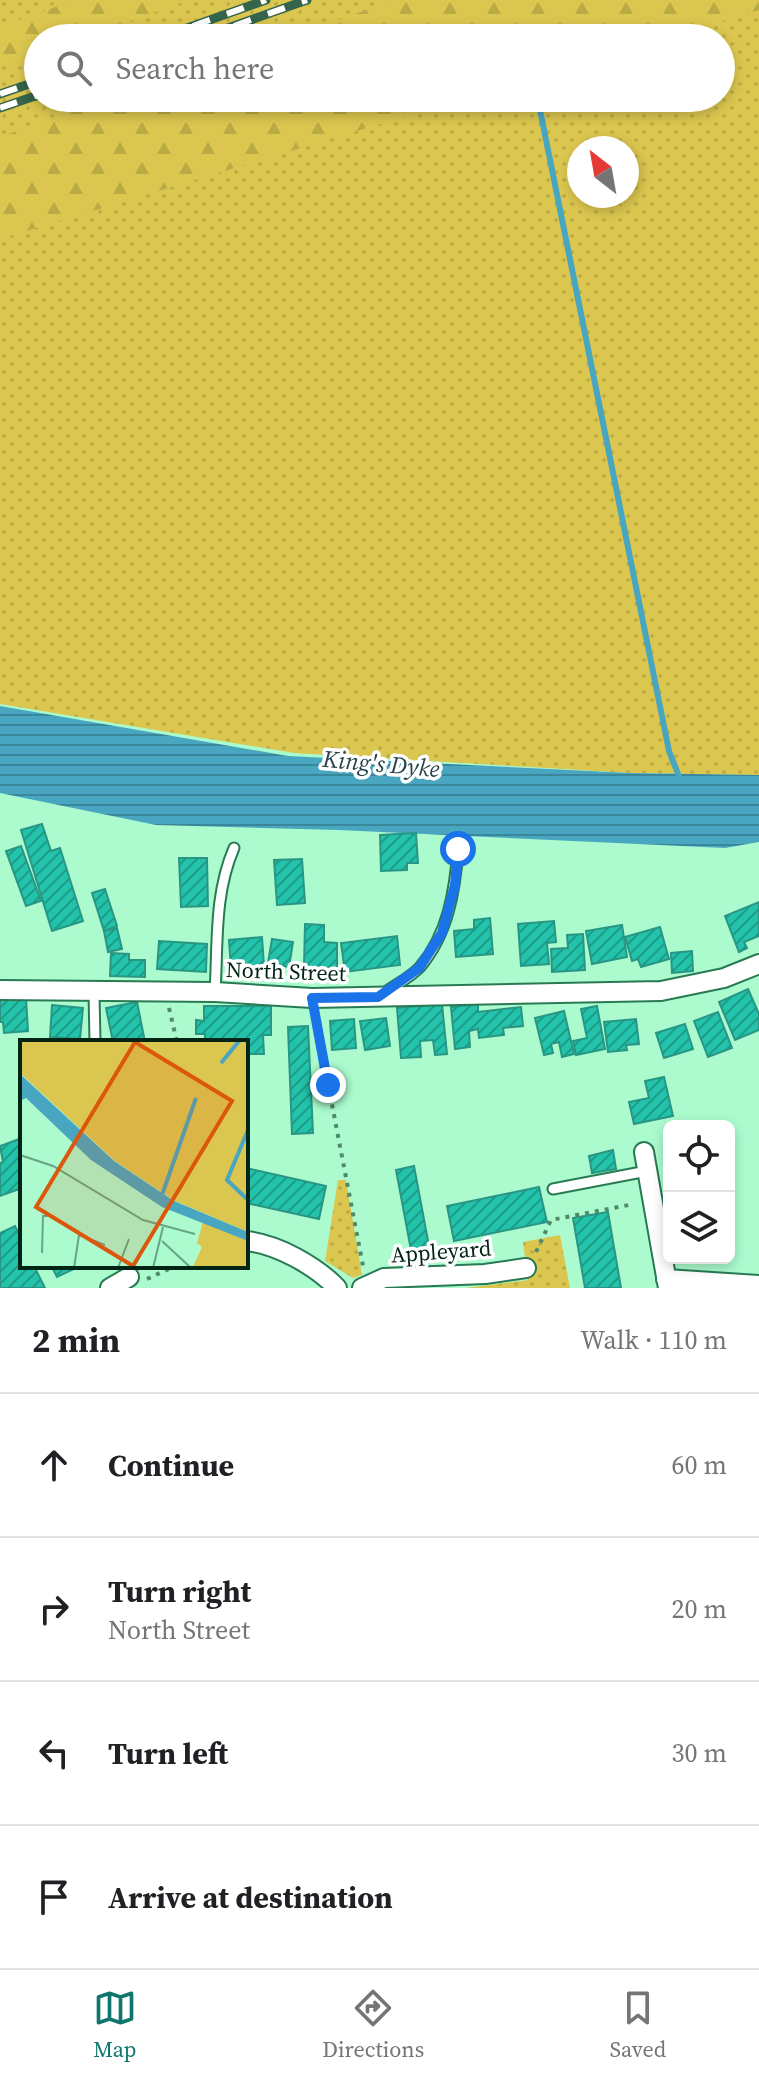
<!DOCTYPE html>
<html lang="en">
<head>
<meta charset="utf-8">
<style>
	body { margin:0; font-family:"Source Serif 4",serif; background:#f2f2f2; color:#202124 }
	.controls { position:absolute; right:24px; bottom:24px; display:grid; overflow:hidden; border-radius:12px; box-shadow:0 4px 12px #0003 }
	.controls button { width:72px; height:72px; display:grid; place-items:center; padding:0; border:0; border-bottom:2px solid #e0e0e0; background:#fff; color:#202124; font:40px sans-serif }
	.compass { position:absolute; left:567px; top:136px; width:72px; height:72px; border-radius:50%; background:#fff; box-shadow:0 4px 12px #0003; rotate:329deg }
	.stop { position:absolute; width:24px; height:24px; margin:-18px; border:6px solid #1a73e8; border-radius:50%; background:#fff }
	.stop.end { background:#1a73e8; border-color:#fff; box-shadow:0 2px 8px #0008 }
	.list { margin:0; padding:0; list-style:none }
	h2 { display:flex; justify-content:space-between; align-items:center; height:104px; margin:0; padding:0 32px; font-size:34px }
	h2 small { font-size:26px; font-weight:400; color:#757577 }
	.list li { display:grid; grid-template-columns:52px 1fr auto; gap:24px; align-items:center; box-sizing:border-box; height:144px; padding:0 32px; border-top:2px solid #e0e0e0 }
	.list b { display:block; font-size:30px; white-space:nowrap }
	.list p { margin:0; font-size:26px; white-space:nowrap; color:#757577 }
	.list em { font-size:26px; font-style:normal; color:#757577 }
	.icon { flex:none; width:44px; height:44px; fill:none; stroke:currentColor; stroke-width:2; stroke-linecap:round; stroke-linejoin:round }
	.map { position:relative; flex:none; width:759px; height:1288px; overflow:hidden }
	.search { position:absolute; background:#fff; box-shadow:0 4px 12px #0003; left:24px; right:24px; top:24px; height:88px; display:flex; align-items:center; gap:20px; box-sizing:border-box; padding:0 28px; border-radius:44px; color:#757577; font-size:30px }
	.sheet { height:680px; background:#fff }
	nav { display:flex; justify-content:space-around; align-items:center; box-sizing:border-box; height:112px; border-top:2px solid #e0e0e0; background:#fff; font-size:22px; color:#757577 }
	nav a { display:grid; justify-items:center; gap:4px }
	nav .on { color:#0f766e }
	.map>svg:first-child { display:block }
	.grass { fill:url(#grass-dots); fill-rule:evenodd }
	.forest { fill:url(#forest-firs) }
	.water { fill:url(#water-rules) }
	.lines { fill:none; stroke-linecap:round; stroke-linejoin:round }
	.stream { stroke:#48a6c0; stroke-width:6 }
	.building { fill:url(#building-hatch); stroke:#299684; stroke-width:2 }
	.service-casing { stroke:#287a53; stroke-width:13 }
	.minor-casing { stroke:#287a53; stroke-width:22 }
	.path { stroke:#51896b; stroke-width:4; stroke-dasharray:4 6; stroke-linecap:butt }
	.service { stroke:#fff; stroke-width:9 }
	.minor { stroke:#fff; stroke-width:18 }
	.rail-casing { stroke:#34644b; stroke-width:9 }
	.rail { stroke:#fff; stroke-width:6; stroke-dasharray:18; stroke-linecap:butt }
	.route { stroke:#1a73e8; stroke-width:10 }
	.labels { text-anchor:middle; stroke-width:7; stroke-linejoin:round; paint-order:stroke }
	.street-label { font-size:22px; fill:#022414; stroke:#fff }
	.water-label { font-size:24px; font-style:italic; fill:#27444d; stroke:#fff }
	.inset-river { fill:none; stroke:#48a6c0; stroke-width:4 }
	.inset-road { fill:none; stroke:#67a584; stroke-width:2 }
	.view { fill:#dc560c; fill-opacity:0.15; stroke:#dc560c; stroke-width:4 }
	.inset-edge { fill:none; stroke:#022414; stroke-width:4 }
</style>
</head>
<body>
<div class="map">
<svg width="759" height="1288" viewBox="0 0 759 1288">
	<defs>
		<pattern id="grass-dots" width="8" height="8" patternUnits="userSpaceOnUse" patternTransform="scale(2)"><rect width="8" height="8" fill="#dbc64f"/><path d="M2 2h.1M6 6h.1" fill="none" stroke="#baaa44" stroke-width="1.8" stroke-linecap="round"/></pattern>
		<pattern id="forest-firs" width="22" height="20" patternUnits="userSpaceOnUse" patternTransform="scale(2)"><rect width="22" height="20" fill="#dbc64f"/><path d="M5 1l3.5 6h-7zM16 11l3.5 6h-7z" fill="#baaa44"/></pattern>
		<pattern id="water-rules" width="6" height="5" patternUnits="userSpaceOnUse" patternTransform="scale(2)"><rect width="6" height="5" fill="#48a6c0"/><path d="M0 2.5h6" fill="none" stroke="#3a879b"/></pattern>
		<pattern id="building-hatch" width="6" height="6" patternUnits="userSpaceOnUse" patternTransform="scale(2)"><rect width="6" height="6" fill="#23c2aa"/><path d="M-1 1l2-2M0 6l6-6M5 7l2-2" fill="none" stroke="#1c9d89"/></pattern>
	</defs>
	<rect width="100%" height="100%" fill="#abfbce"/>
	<g class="grass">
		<path d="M0,0H759V775L630,773L294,753L0,704ZM38,38H721V98H38ZM579,148H627V196H579Z"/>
		<path d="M338,1180H346L362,1275L353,1278L325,1261Z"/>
		<path d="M560,1235L570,1288H466L528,1280L523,1242Z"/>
	</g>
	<g class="forest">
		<path d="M75,0H189L83,38H38V54L0,68V27Z"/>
		<path d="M395,0H759V10L665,38H286Z"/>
		<path d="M113,98H466L0,239V137Z"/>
	</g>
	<path class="water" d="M0,706L288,756L630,773L759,775V842L725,848L338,830L156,825L0,793Z"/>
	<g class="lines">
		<path class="stream" d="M540,110L669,751L680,779"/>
	</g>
	<g class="building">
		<path d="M42,824L51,851L60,848L83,921L52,931L21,830Z"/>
		<path d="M416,833L418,863H407V870L381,871L380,835Z"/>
		<path d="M21,846L41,901L26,906L6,851Z"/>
		<path d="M179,858H207L208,906L181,907Z"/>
		<path d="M302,859L305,903L277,905L274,860Z"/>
		<path d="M105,889L117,926L104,931L92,893Z"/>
		<path d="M759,902V936L744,942L747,948L739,952L725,916Z"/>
		<path d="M490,918L493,954L456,957L454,931L474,929V920Z"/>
		<path d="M554,921L556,942L547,943L549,964L521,966L518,924Z"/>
		<path d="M305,924L324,925V942L337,943V968L304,967Z"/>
		<path d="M622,925L627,957L592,964L586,931Z"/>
		<path d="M660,927L669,959L641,967L638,959L632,961L625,937Z"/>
		<path d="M117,928L122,949L108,952L104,931Z"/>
		<path d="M583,934L585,970L552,972L551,949L568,948L567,935Z"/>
		<path d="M397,936L400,965L345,972L341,943Z"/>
		<path d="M262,937L264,966L231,969L229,940Z"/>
		<path d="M272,939L293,942L289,967L268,963Z"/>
		<path d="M159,941L207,944L206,972L157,969Z"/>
		<path d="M692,951L693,971L672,973L671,953Z"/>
		<path d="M111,953L129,954V960H145V977L110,976Z"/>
		<path d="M748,989L759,1014V1030L735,1040L719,1002Z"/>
		<path d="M26,997L28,1031L4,1033L3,1022H0V999Z"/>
		<path d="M137,1002L145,1042H113L106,1008Z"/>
		<path d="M442,1004L447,1054L435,1055L433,1040L420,1041L421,1057L401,1058L397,1008Z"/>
		<path d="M478,1004V1012L521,1007L523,1026L503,1028L504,1035L479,1038L478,1029L469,1031L470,1047L455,1049L451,1007Z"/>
		<path d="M52,1005L83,1008L80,1039L50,1037Z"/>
		<path d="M204,1006H271V1035H263L264,1054H246V1042H205V1034H196V1020L204,1021Z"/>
		<path d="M597,1006L605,1049L576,1055L573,1041L587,1038L581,1009Z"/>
		<path d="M564,1011L574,1054L562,1057L559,1042L551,1044L553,1053L544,1055L535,1018Z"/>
		<path d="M718,1012L732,1048L708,1057L694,1021Z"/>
		<path d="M386,1018L390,1046L365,1050L360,1021Z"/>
		<path d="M354,1019L356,1048L332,1050L330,1021Z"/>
		<path d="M636,1019L639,1044L626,1045L627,1050L608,1052L604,1022Z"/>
		<path d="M685,1024L693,1049L664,1058L656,1033Z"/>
		<path d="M308,1026L313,1133L292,1134L288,1027Z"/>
		<path d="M664,1077L673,1116L634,1124L629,1102L649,1098L645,1081Z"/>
		<path d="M22,1138V1188L0,1196V1163L3,1162L0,1146Z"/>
		<path d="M613,1150L616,1169L592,1173L589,1156Z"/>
		<path d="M414,1166L429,1246L411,1250L396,1170Z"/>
		<path d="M246,1168L326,1186L319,1219L246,1203Z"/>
		<path d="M539,1187L547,1222L454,1241L447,1206Z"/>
		<path d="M608,1212L621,1288H585L573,1218Z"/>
		<path d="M15,1226L22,1241V1266H34L45,1288H0V1233Z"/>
		<path d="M48,1266H80L57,1277L52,1267L49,1268Z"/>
	</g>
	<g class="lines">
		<g class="service-casing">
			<g id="service">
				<path d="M215,992C218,944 214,894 234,848"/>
				<path d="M94,993L95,1042"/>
				<path d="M384,993C395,985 411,977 420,967C448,934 455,891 458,849"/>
				<path d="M553,1189L647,1171"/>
			</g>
		</g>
		<g class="minor-casing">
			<g id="minor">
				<path d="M0,990L215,992L312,998L661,991L724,978L759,964"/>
				<path d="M644,1152L668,1288"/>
				<path d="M246,1241C277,1244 316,1266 337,1288"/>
				<path d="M666,1279L759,1285"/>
				<path d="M110,1288L129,1277"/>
				<path d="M362,1288L384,1278L485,1274L526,1268"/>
			</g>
		</g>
		<g class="path">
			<path d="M169,1008L177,1042"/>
			<path d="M315,1016L363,1266"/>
			<path d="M536,1252L551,1220L634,1204"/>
			<path d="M147,1279L175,1266"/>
		</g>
		<use href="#service" class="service"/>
		<use href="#minor" class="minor"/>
		<g class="rail-casing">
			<g id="rail">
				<path d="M159,38L266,0"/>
				<path d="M200,38L307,0"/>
				<path d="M0,94L38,81"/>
				<path d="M0,108L38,95"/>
			</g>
		</g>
		<use href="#rail" class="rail"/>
	</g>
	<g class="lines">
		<path class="route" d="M328,1085L312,998L378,997L419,968L442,933L455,885L458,849"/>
	</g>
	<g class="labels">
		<g class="street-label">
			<text transform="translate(286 971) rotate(2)" y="8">North Street</text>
			<text transform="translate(441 1251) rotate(-4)" y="8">Appleyard</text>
		</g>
		<g class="water-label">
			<text transform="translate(381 764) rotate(5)" y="8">King's Dyke</text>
		</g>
	</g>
	<g transform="translate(20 1040)">
		<rect width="228" height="228" fill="#abfbce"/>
		<path d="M0,0H228V192L155,161L95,121L0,33ZM183,182L228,201V228L173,227L182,207L177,203Z" fill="#dbc64f"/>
		<path d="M0,0L228,46V66L0,9ZM55,0H85L228,28V34Z" fill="#dbc64f"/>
		<path d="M0,34L94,121L154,161L228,192V201L142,167L71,120L6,58L0,61Z" fill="#48a6c0"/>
		<path class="inset-river" d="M201,23L220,0M228,90L207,140L228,160M142,155L176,58"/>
		<path class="inset-road" d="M0,115L33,126L123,180L175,194M142,201L170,227M22,213L23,176H33M54,228L59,195L85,205M98,228L109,199M133,228L143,187"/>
		<path class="view" d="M115,2L212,61L113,226L16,167Z"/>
		<rect width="228" height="228" class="inset-edge"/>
	</g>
</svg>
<div class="controls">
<button><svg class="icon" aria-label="locate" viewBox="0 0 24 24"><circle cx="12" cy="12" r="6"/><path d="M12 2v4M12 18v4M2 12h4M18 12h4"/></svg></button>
<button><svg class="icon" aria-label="layers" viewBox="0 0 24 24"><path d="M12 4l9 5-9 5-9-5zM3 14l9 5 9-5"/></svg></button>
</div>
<svg class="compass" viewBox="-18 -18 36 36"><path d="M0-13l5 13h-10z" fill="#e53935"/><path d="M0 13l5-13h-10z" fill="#757577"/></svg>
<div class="stop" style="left:458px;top:849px"></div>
<div class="stop end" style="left:328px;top:1085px"></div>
<div class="search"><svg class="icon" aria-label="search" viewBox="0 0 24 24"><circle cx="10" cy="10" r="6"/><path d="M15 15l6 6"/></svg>Search here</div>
</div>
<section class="sheet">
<h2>2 min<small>Walk · 110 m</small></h2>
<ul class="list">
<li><svg class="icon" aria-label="ahead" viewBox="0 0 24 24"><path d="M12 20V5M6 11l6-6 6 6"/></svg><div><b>Continue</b></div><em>60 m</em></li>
<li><svg class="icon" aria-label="right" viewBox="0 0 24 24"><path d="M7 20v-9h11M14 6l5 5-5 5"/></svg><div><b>Turn right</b><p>North Street</p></div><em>20 m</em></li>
<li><svg class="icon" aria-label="left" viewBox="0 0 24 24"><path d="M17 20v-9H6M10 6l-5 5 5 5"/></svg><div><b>Turn left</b></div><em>30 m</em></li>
<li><svg class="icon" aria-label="arrive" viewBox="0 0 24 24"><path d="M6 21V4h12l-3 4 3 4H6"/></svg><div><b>Arrive at destination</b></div></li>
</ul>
</section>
<nav>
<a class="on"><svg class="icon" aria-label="map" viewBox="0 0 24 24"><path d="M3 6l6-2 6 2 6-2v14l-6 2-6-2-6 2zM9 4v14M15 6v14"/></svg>Map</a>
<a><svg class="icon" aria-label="directions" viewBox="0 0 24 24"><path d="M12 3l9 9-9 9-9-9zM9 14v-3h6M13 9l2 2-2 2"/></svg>Directions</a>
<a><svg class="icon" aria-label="saved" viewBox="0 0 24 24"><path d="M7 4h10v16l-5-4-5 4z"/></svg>Saved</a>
</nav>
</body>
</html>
